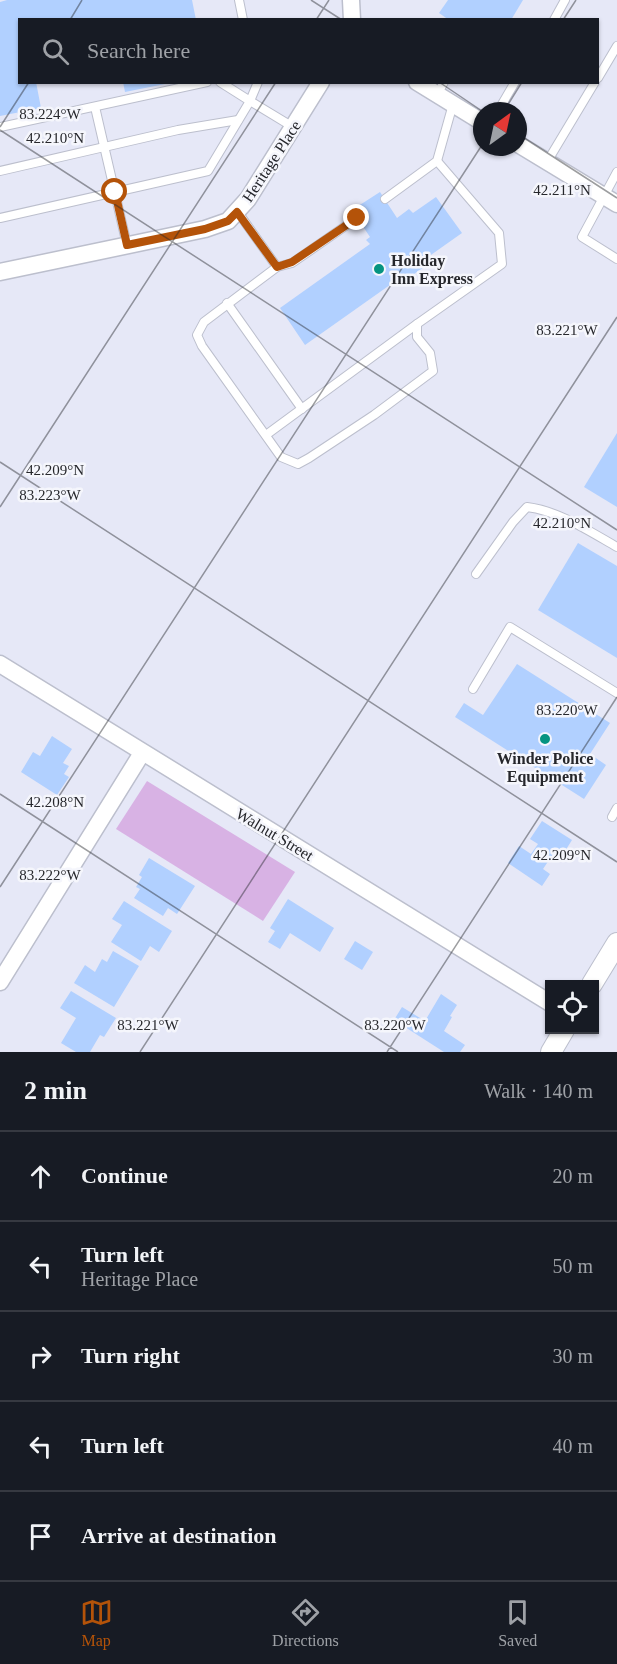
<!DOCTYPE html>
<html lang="en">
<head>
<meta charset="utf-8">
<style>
	body { margin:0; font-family:Georgia,serif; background:#242831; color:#f1f3f6 }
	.controls { position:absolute; right:18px; bottom:18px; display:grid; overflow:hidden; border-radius:0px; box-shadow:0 2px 4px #0004 }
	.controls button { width:54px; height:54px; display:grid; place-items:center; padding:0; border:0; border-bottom:2px solid #363941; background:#171b24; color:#f1f3f6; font:30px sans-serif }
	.compass { position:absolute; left:473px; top:102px; width:54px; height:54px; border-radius:50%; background:#171b24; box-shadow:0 2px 4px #0004; rotate:33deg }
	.stop { position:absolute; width:18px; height:18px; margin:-14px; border:4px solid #b45309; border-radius:50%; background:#fff }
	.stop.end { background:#b45309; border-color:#fff; box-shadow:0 2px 6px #0008 }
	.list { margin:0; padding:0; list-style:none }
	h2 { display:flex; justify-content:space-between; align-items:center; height:78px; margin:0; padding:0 24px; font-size:26px }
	h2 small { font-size:20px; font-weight:400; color:#9ea1a6 }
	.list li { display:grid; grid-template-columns:39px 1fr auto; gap:18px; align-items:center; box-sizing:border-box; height:90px; padding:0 24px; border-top:2px solid #363941 }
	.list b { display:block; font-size:22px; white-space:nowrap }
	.list p { margin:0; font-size:20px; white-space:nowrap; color:#9ea1a6 }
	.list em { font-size:20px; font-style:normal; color:#9ea1a6 }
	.icon { flex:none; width:33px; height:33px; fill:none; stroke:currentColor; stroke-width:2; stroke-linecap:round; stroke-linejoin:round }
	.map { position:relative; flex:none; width:617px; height:1052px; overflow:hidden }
	.search { position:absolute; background:#171b24; box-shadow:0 2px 4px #0004; left:18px; right:18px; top:18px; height:66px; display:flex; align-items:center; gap:15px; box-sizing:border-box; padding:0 21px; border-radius:0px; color:#9ea1a6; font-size:22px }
	.sheet { height:528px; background:#171b24 }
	nav { display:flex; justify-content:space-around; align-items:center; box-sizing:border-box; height:84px; border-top:2px solid #363941; background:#171b24; font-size:16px; color:#9ea1a6 }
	nav a { display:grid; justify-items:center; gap:3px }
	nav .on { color:#b45309 }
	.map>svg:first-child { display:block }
	.green { fill:#d8b2e4 }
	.building { fill:#b1d0ff }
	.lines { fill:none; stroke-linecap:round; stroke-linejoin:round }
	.service-casing { stroke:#bcbfcd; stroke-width:10 }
	.minor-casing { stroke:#bcbfcd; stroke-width:19 }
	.tertiary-casing { stroke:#bcbfcd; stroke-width:22 }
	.service { stroke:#fff; stroke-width:8 }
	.minor { stroke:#fff; stroke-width:16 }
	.tertiary { stroke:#fff; stroke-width:20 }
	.route { stroke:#b45309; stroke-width:8 }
	.ticks { fill:none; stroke:#26272c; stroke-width:1.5; stroke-opacity:0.45 }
	.poi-dot { fill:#069481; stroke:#f5f6fc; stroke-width:2 }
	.labels { text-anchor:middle; stroke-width:5; stroke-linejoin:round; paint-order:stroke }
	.street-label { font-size:16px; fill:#26272c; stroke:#f5f6fc }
	.poi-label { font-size:16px; font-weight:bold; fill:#26272c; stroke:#f5f6fc; text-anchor:start }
	.ticks-label { font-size:15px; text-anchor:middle; fill:#26272c; stroke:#f5f6fc; stroke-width:5; stroke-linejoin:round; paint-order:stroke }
</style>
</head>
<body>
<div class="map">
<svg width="617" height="1052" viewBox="0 0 617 1052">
	<rect width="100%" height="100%" fill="#e6e8f7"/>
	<path class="green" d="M147,781L295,872L263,921L116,829Z"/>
	<g class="building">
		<path d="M7,0H192L196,20H20V82H36L41,108L0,116V2Z"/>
		<path d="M448,0H523L511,20H449L439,13Z"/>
		<path d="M123,82H165V84L125,92Z"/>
		<path d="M380,192L397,218L409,209L413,213L436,197L462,233L428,257L431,262L407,279L404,275L305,345L280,308L370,244L366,240L370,237L352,210Z"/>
		<path d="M617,433V507L584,487Z"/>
		<path d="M578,543L617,566V658L538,610Z"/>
		<path d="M517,664L610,723L590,754L606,765L584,799L455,717L464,703L483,715Z"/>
		<path d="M52,736L72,749L63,763L69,766L64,774L69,777L57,795L21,772L33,752L40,756Z"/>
		<path d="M542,821L572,840L560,859L553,854L543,869L550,874L542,886L508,863L519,846L531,854L538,844L530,839Z"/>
		<path d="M149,858L195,886L177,914L168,908L163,916L134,898L140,889L136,887L142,877L139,875Z"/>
		<path d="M288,899L334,928L320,952L290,933L280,949L268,942L275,931L270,928Z"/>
		<path d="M124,901L172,931L159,952L150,946L141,961L111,942L122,925L112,919Z"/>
		<path d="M355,941L373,952L362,970L344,959Z"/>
		<path d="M113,951L139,966L114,1007L74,983L85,965L95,972L102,959L107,962Z"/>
		<path d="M71,991L116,1018L104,1037L100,1035L90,1052H76L61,1043L76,1018L60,1008Z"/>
		<path d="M441,994L457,1005L450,1016L452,1017L444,1031L465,1045L460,1052H444L394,1020L402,1007L425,1021Z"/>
	</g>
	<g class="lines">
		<g class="service-casing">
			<g id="service">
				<path d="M239,0L243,20"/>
				<path d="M554,20L565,0"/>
				<path d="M598,78L617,46"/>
				<path d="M258,82L250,101L293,127"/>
				<path d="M437,95L444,82"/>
				<path d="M95,107L127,245"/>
				<path d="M498,111L515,82"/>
				<path d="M0,127L207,82"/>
				<path d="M547,162L595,82"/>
				<path d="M0,171L178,130L238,120"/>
				<path d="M617,172L582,237L617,259"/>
				<path d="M385,199L437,161L453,104"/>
				<path d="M237,211L277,267L292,263L357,218"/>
				<path d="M0,218L208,171L250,101L220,82"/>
				<path d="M277,267L204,322L197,335L202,346L281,457L298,464L309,458L374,415L433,371L430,353L417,337V324L502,264L499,233L437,161"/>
				<path d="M227,303L302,409"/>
				<path d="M266,435L417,324"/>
				<path d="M476,574L513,522L527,507C559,511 589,531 617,547"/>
				<path d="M473,689L510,627L617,693"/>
				<path d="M612,817L617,808"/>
			</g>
		</g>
		<g class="minor-casing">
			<g id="minor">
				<path d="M351,0L352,20"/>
				<path d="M417,82L482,122"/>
				<path d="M518,144L617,204"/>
				<path d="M0,272L205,229L228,221L248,199L321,82"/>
				<path d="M0,664L550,1003"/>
				<path d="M0,982L142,753"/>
			</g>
		</g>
		<g class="tertiary-casing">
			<g id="tertiary">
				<path d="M592,984L617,943"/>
				<path d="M551,1052L564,1030"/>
			</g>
		</g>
		<use href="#service" class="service"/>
		<use href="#minor" class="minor"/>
		<use href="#tertiary" class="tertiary"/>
	</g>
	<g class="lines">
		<path class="route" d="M115,192L127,245L205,229L228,221L237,212L277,267L292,262L357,218"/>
	</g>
	<path class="ticks" d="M311,0L342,20M70,20L82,0M316,20L329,0M563,20L576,0M439,82L482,111M504,111L522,82M0,127L29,82M0,130L617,530M518,134L617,198M0,462L617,862M0,507L276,82M0,794L398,1052M0,887L482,145M140,1052L617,317M387,1052L617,697"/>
	<g class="poi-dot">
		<circle cx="379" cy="269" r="6"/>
		<circle cx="545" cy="739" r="6"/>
	</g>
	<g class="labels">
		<g class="street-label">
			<text transform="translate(271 161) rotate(-57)" y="6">Heritage Place</text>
			<text transform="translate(275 834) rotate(31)" y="6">Walnut Street</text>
		</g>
		<g class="poi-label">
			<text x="391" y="266">Holiday<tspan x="391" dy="18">Inn Express</tspan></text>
			<text x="545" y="764" text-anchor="middle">Winder Police<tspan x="545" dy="18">Equipment</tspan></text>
		</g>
	</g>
	<g class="ticks-label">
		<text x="50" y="119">83.224°W</text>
		<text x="55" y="143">42.210°N</text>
		<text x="562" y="195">42.211°N</text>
		<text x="567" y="335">83.221°W</text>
		<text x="55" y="475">42.209°N</text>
		<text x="50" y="500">83.223°W</text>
		<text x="562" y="528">42.210°N</text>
		<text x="567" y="715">83.220°W</text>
		<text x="55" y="807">42.208°N</text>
		<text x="562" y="860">42.209°N</text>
		<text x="50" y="880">83.222°W</text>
		<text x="148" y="1030">83.221°W</text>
		<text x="395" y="1030">83.220°W</text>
	</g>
</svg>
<div class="controls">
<button><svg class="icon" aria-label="locate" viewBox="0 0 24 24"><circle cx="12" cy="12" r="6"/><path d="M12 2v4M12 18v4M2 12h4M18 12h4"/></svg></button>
</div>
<svg class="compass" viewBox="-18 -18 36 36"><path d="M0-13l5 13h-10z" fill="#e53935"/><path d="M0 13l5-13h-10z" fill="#9ea1a6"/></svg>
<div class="stop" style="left:115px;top:192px"></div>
<div class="stop end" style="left:357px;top:218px"></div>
<div class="search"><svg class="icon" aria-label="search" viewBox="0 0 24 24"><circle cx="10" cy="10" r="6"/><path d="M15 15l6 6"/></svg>Search here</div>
</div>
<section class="sheet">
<h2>2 min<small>Walk · 140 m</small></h2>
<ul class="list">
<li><svg class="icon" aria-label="ahead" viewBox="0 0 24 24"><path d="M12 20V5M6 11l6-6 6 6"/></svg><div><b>Continue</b></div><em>20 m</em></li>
<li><svg class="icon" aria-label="left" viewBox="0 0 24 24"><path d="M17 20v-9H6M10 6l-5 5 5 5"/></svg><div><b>Turn left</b><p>Heritage Place</p></div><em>50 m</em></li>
<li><svg class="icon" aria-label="right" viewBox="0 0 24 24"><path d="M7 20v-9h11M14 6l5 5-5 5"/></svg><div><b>Turn right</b></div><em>30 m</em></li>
<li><svg class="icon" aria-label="left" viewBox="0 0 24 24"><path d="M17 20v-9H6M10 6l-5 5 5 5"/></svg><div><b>Turn left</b></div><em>40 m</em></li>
<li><svg class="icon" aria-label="arrive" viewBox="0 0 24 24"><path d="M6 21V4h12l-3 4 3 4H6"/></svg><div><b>Arrive at destination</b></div></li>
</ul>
</section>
<nav>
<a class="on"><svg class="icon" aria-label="map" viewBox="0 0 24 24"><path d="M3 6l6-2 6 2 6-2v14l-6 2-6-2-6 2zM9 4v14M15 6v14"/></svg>Map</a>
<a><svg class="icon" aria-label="directions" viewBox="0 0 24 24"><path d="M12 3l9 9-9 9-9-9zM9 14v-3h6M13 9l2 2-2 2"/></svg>Directions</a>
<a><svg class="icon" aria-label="saved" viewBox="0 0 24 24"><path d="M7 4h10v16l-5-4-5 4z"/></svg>Saved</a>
</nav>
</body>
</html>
